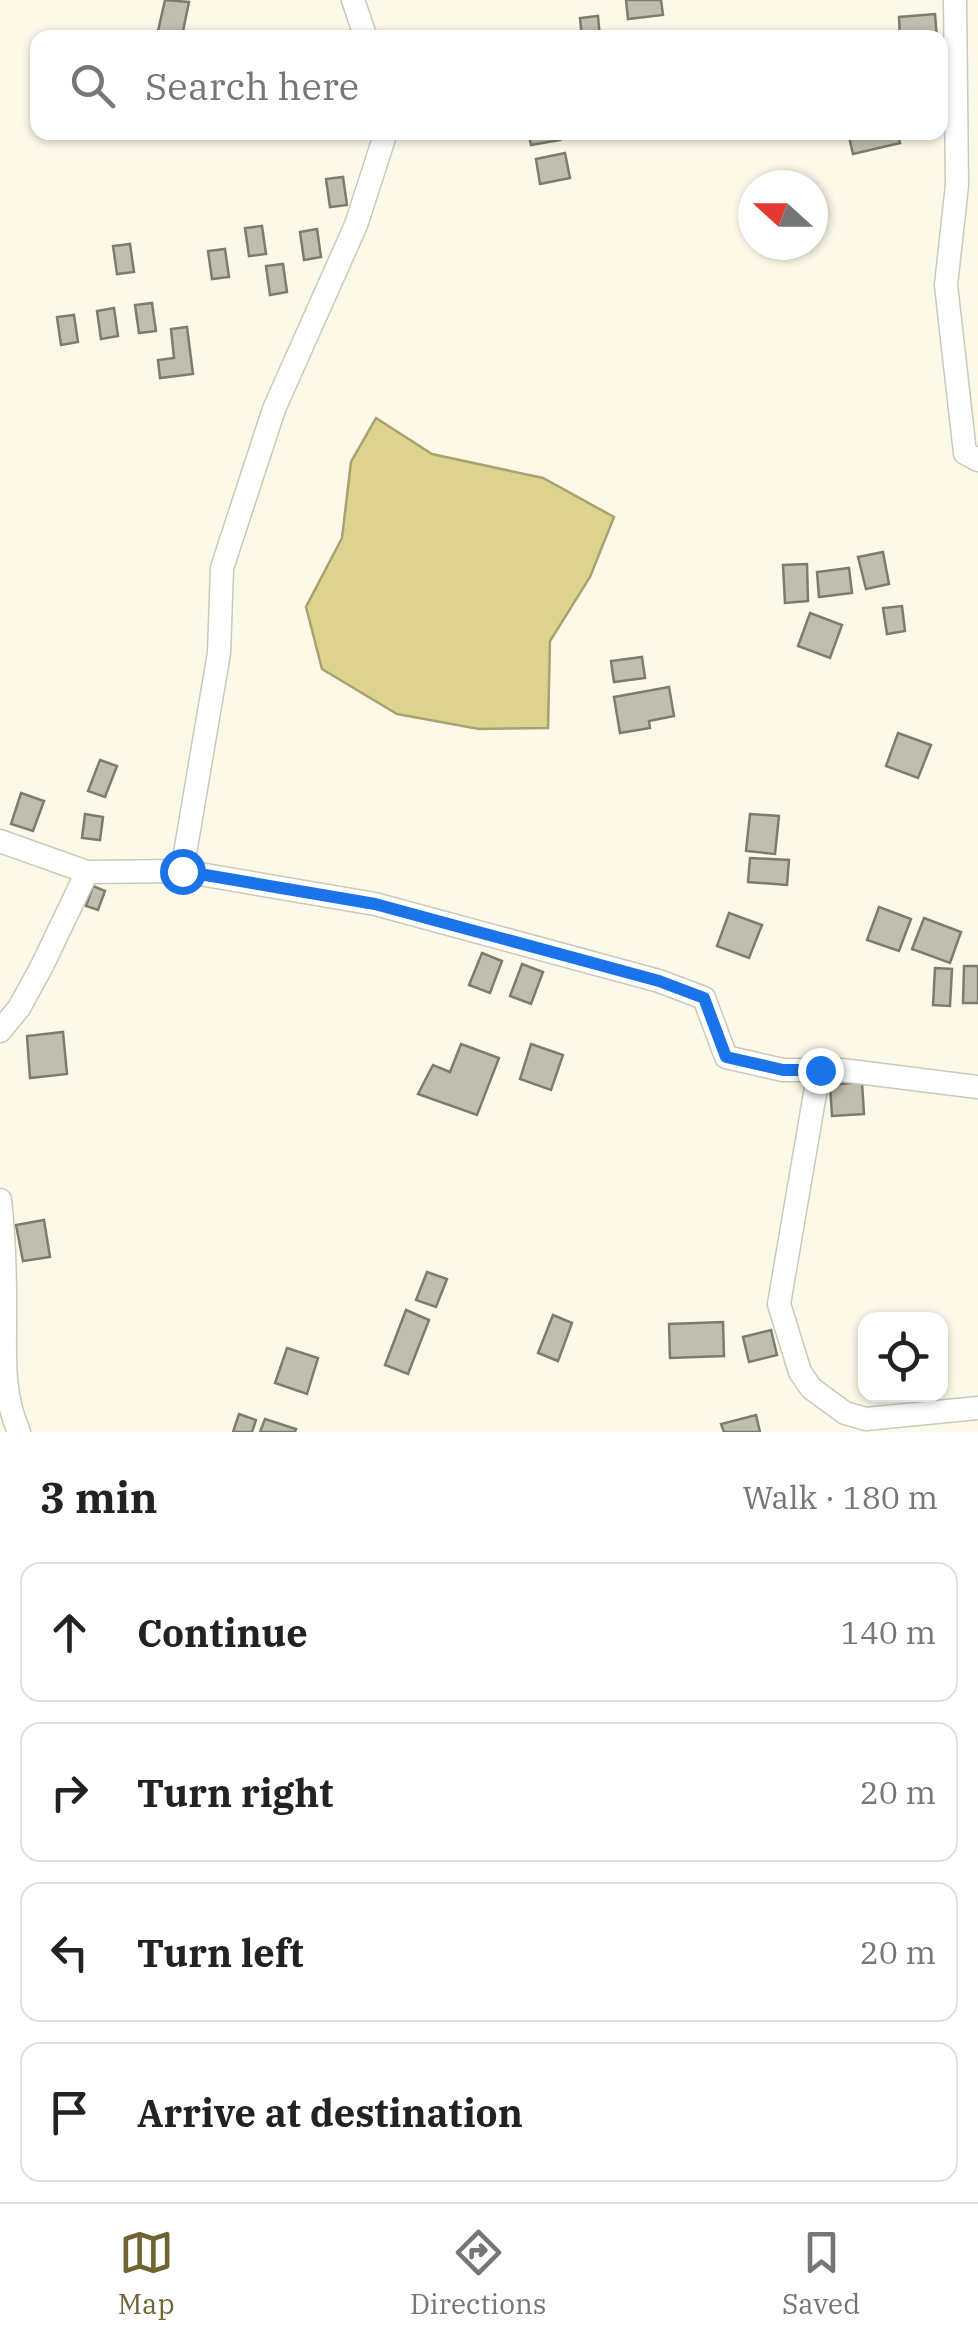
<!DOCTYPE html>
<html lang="en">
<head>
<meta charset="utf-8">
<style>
	body { margin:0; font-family:"IBM Plex Serif",serif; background:#f6f6f6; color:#222 }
	.controls { position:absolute; right:30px; bottom:30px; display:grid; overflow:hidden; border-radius:20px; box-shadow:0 2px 8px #0004 }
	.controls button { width:90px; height:90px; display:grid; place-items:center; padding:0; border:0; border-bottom:2px solid #e0e0e0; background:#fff; color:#222; font:50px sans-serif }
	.compass { position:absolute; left:738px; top:170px; width:90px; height:90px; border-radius:50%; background:#fff; box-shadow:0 2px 8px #0004; rotate:291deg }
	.stop { position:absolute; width:30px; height:30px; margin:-22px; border:8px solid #1a73e8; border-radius:50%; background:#fff }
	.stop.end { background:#1a73e8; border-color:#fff; box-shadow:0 2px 10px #0008 }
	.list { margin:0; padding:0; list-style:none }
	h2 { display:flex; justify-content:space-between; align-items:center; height:130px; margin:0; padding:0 40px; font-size:42px }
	h2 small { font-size:32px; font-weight:400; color:#767676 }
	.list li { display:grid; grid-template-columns:65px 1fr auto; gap:30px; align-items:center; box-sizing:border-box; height:140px; margin:0 20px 20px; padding:0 20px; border:2px solid #e0e0e0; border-radius:20px }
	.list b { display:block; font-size:38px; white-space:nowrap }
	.list em { font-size:32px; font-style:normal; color:#767676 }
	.icon { flex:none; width:55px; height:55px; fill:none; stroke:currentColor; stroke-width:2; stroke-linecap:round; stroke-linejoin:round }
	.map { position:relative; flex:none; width:978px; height:1432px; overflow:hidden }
	.search { position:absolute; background:#fff; box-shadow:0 2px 8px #0004; left:30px; right:30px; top:30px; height:110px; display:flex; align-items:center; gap:25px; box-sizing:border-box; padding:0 35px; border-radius:20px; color:#767676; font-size:38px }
	.sheet { height:770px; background:#fff }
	nav { display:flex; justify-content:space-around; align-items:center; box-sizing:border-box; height:140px; border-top:2px solid #e0e0e0; background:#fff; font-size:28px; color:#767676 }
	nav a { display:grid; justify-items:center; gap:5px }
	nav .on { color:#6e6532 }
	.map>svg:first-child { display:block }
	.water { fill:#ddd28e; stroke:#a9a16f; stroke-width:2.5 }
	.building { fill:#c0beaf; stroke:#7e7c6e; stroke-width:2.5 }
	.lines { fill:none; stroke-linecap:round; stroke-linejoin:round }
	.street-casing { stroke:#cbc9b9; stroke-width:25 }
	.street { stroke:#fff; stroke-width:22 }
	.route { stroke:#1a73e8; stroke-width:12 }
</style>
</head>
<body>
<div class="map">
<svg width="978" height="1432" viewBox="0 0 978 1432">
	<rect width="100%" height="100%" fill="#fcf9e9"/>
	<path class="water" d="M376,418L432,454L543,478L614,517L590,577L550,641L548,728L479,729L397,714L322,669L306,607L342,538L351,462Z"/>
	<g class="building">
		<path d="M165,0L189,2L182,36L158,31Z"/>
		<path d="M626,0H661L663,15L628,19Z"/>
		<path d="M935,14L937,38H900L899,17Z"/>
		<path d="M598,16L600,38H582L580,18Z"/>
		<path d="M528,132H559L560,140L531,145Z"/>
		<path d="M867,132H897L900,143L853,154L849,137Z"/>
		<path d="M565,153L570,178L540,184L536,159Z"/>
		<path d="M343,177L347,205L330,207L326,179Z"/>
		<path d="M262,226L266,254L249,256L245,228Z"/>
		<path d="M317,229L321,257L304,260L300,232Z"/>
		<path d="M130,244L134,272L117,274L113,246Z"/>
		<path d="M225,249L229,277L212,279L208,251Z"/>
		<path d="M283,264L287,292L270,295L266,266Z"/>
		<path d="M152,303L156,331L139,333L135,305Z"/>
		<path d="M114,308L118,336L101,339L97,311Z"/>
		<path d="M74,315L78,342L61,345L57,317Z"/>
		<path d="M187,327L193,374L160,378L158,360L174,358L171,329Z"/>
		<path d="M883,552L889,584L866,589L858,557Z"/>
		<path d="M807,564L808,601L785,603L783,565Z"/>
		<path d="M849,568L852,593L819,597L817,572Z"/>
		<path d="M902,606L905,631L887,634L883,608Z"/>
		<path d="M810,613L842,625L830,658L798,646Z"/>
		<path d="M642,657L645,678L614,682L611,661Z"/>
		<path d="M669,687L674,716L649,721L650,728L620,733L614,697Z"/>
		<path d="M898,733L931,745L918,778L886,766Z"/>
		<path d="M100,760L117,766L105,797L88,791Z"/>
		<path d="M21,793L44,801L33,831L11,824Z"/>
		<path d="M85,814L103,817L100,840L82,838Z"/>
		<path d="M750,814L779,816L775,854L746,851Z"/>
		<path d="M750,858L789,860L787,885L748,882Z"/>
		<path d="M93,886L105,891L98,910L86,906Z"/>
		<path d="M879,907L911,919L899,951L867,940Z"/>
		<path d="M729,913L762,925L749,958L717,946Z"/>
		<path d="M924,918L961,932L950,963L912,949Z"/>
		<path d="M482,953L502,961L490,993L469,985Z"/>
		<path d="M522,964L543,972L531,1004L510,996Z"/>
		<path d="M964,966H978V1003H963Z"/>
		<path d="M935,968L952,969L950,1006L933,1005Z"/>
		<path d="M63,1032L67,1074L30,1078L27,1036Z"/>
		<path d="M461,1044L499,1058L477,1115L418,1094L433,1065L450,1072Z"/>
		<path d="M531,1044L563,1055L551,1090L520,1079Z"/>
		<path d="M862,1082L864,1114L832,1116L830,1085Z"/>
		<path d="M44,1220L50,1257L23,1261L16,1225Z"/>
		<path d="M427,1272L447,1279L436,1307L416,1300Z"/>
		<path d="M406,1310L429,1320L408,1374L385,1365Z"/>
		<path d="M553,1315L572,1323L558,1361L538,1353Z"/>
		<path d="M723,1322L724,1356L670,1358L669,1324Z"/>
		<path d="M771,1330L777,1355L749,1362L743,1337Z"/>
		<path d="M287,1348L318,1358L307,1394L275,1383Z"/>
		<path d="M239,1414L256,1420L252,1432H233Z"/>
		<path d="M756,1415L760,1432H724L721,1424Z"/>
		<path d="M265,1419L296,1429L295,1432H260Z"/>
	</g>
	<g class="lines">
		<g class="street-casing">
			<g id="street">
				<path d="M353,0L366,38"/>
				<path d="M955,0L957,185L946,285L965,453L978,460"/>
				<path d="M0,841L87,872L182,871L375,904L659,981L704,998L726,1057L783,1070H842L978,1087"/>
				<path d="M182,871L219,653L222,568L274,409L356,225L386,132"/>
				<path d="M0,1031L19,1008L42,966L87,872"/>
				<path d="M819,1070L779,1304L800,1372L811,1388L845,1413L866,1419L978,1408"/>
				<path d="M0,1200C4,1234 5,1268 5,1302C6,1348 0,1388 19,1432"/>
			</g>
		</g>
		<use href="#street" class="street"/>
	</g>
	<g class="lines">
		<path class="route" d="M182,871L375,904L659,981L704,998L726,1057L783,1070H820"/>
	</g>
</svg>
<div class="controls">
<button><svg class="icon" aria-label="locate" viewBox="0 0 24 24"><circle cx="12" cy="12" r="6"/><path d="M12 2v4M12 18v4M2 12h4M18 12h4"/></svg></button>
</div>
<svg class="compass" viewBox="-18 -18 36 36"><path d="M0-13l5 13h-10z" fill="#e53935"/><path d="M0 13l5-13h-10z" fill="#767676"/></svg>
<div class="stop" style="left:182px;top:871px"></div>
<div class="stop end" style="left:820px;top:1070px"></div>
<div class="search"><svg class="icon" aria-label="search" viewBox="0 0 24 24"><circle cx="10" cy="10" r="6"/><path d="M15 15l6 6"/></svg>Search here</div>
</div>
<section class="sheet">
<h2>3 min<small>Walk · 180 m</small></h2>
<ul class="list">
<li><svg class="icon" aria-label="ahead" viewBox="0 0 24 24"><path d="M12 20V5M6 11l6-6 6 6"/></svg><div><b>Continue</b></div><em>140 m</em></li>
<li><svg class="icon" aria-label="right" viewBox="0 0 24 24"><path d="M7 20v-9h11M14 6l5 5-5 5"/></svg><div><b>Turn right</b></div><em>20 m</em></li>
<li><svg class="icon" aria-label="left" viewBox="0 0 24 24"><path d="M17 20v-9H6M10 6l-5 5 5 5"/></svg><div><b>Turn left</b></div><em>20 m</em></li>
<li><svg class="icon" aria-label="arrive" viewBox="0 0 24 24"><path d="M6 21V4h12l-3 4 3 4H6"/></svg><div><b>Arrive at destination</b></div></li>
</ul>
</section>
<nav>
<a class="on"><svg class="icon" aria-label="map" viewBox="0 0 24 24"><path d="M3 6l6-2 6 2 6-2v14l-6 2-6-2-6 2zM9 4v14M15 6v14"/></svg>Map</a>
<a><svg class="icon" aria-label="directions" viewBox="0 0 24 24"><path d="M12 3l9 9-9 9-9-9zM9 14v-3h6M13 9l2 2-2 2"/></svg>Directions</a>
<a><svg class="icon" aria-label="saved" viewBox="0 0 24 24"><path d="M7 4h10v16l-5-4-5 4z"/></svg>Saved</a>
</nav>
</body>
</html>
